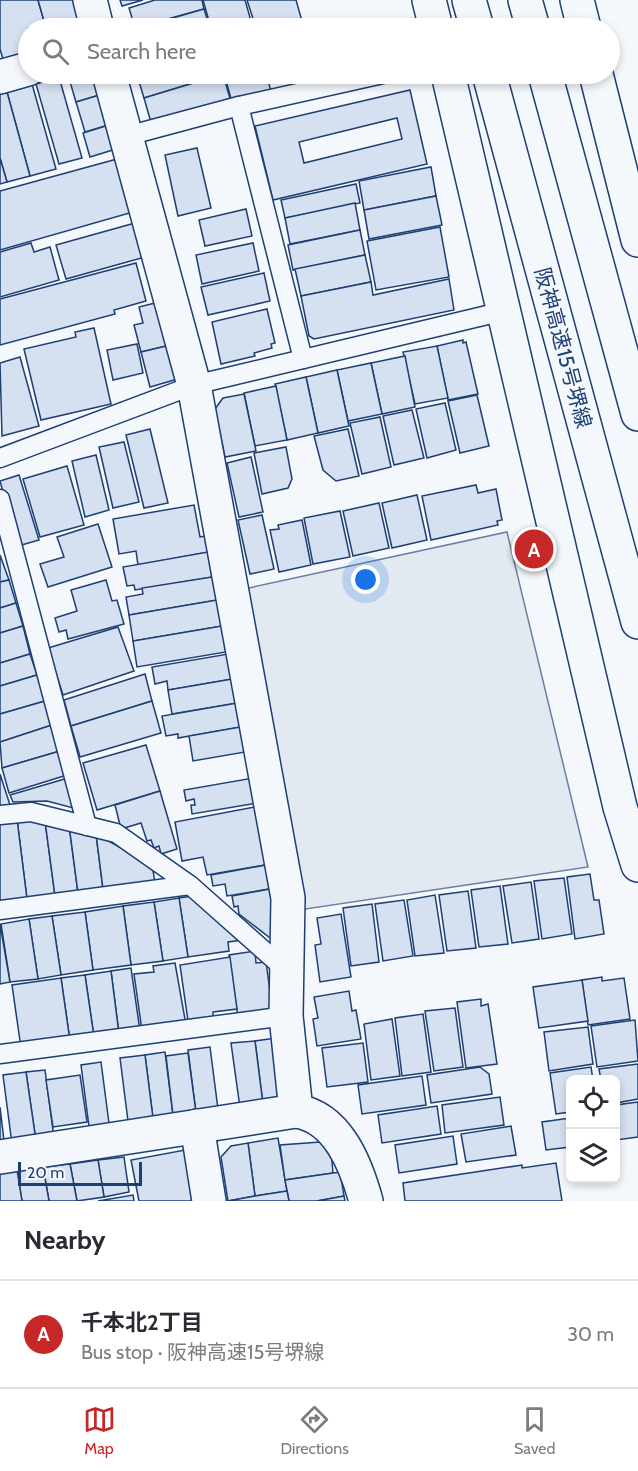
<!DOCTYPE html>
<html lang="en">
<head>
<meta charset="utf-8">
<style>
	body { margin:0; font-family:Cabin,"Noto Sans JP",sans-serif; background:#f2f2f3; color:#2b2b33 }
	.controls { position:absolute; right:18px; bottom:18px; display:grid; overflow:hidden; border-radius:9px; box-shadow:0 3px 9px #0003 }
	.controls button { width:54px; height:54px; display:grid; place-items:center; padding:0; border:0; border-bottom:2px solid #e1e1e2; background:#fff; color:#2b2b33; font:30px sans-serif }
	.scale { position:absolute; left:18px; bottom:15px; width:124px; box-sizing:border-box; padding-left:6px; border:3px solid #1d3f73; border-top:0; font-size:16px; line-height:21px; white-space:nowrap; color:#1d3f73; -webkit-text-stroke:4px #f4f7fb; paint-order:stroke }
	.you { position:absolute; left:366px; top:580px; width:21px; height:21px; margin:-15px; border:4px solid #fff; border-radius:50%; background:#1a73e8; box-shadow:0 0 0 9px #1a73e833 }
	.badge { display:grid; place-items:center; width:39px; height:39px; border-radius:50%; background:#c62828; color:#fff; font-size:20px; font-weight:700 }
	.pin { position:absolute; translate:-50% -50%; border:3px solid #fff; box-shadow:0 2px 6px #0006 }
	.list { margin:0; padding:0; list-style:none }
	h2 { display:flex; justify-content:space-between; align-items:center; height:78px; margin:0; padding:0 24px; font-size:26px }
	h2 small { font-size:20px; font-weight:400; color:#7c7c81 }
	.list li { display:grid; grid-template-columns:39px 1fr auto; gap:18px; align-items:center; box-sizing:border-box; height:108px; padding:0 24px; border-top:2px solid #e1e1e2 }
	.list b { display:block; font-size:22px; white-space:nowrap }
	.list p { margin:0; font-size:20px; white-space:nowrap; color:#7c7c81 }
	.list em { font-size:20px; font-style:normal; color:#7c7c81 }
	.icon { flex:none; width:33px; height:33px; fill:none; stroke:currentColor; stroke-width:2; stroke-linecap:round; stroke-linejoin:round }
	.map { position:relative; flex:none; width:638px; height:1201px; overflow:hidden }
	.search { position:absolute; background:#fff; box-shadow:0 3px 9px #0003; left:18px; right:18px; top:18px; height:66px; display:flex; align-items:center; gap:15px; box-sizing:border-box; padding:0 21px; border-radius:33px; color:#7c7c81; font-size:22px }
	.sheet { height:186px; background:#fff }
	nav { display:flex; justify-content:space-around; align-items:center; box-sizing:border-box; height:84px; border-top:2px solid #e1e1e2; background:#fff; font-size:16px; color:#7c7c81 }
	nav a { display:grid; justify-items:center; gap:3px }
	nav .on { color:#c62828 }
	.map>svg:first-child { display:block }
	.green { fill:#e3e9f0; stroke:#687fa3; stroke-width:1.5 }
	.building { fill:#d5e0f0; stroke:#1d3f73; stroke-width:1.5; fill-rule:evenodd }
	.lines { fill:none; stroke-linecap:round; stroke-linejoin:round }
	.lane-casing { stroke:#1d3f73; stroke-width:21 }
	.street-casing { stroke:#1d3f73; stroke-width:36 }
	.secondary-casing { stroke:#1d3f73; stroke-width:36 }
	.highway-casing { stroke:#1d3f73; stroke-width:36 }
	.lane { stroke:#f4f7fb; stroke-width:18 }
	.street { stroke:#f4f7fb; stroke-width:33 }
	.secondary { stroke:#f4f7fb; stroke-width:33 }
	.highway { stroke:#f4f7fb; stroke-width:33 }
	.labels { text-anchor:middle; stroke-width:4.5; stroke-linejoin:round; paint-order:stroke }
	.street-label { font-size:21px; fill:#1d3f73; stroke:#f4f7fb }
</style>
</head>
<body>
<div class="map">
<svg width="638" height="1201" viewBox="0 0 638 1201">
	<rect width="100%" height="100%" fill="#f4f7fb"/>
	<path class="green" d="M507,532L588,867L299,910L244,589Z"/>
	<g class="building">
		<path d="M0,0H38L46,28H28V67L7,73L0,49Z"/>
		<path d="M38,0H84L92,28H46Z"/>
		<path d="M120,0H143L122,6Z"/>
		<path d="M155,0H202L204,9L135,28L129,8Z"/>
		<path d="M203,0H245L253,28H211Z"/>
		<path d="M247,0H296L304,28H256Z"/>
		<path d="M204,9L210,28H138Z"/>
		<path d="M72,74H108L113,91L76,102L68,75Z"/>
		<path d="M142,74H223L144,98L137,75Z"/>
		<path d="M223,74L231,102L152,126L144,98Z"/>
		<path d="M224,74H266L271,91L232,102Z"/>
		<path d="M294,74H317L320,83L298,89Z"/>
		<path d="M59,77L82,158L59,164L36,84Z"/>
		<path d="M32,84L56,169L30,176L7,92Z"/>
		<path d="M410,90L427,164L273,200L255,126ZM397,118L402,139L304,163L299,142Z"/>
		<path d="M113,91L122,121L85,132L76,102Z"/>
		<path d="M7,92L30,176L7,182L0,158V94Z"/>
		<path d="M122,121L129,145L90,157L83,133Z"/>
		<path d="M197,148L211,208L178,216L165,155Z"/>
		<path d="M128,156L140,210L0,250V191Z"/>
		<path d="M0,158L7,182L0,184Z"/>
		<path d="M431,167L436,196L364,210L359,181Z"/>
		<path d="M356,184L360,203L285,218L281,200Z"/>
		<path d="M436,196L442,225L369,239L364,210Z"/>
		<path d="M355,203L360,230L290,244L285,218Z"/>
		<path d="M246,209L252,236L205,246L199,220Z"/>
		<path d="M135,223L145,257L66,279L56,245Z"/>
		<path d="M440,227L449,277L376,290L367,241Z"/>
		<path d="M360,230L365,255L293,270L288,245Z"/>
		<path d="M31,243L34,252L50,247L59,280L0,297V252Z"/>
		<path d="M253,243L259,271L202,284L196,255Z"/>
		<path d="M365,255L371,282L301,296L295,269Z"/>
		<path d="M136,263L146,301L114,310L115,314L0,345V299Z"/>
		<path d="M264,273L270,301L208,315L201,287Z"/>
		<path d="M449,279L454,310L314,339L309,336L301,296L371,282L373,295Z"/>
		<path d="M167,300L179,343L141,352L134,325L143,323L139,307Z"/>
		<path d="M267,309L275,343L271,344L272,348L254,353L255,356L221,364L212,322Z"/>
		<path d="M94,328L111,404L41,420L24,349L76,337L75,332Z"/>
		<path d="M463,340V343L466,342L478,394L448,400L437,346Z"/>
		<path d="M179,343L188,376L150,387L141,352Z"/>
		<path d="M137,344L143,373L113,380L107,350Z"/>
		<path d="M437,346L448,398L415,404L403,352Z"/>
		<path d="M405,356L415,407L382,414L371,363Z"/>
		<path d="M20,357L39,426L2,436L0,363Z"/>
		<path d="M371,363L382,414L348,421L337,370Z"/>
		<path d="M337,370L349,426L318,433L306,377Z"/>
		<path d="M306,377L318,433L287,440L275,384Z"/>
		<path d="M276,386L287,440L255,446L244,393Z"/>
		<path d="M244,394L256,451L225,457L215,409L223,398Z"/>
		<path d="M477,395L489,446L460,453L448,401Z"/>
		<path d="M445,403L456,450L427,458L416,409Z"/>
		<path d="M412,410L424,458L394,465L383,416Z"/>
		<path d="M380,417L391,467L362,474L350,423Z"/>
		<path d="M150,429L168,503L144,508L126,435Z"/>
		<path d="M348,429L359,476L336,481L323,470L314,436Z"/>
		<path d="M124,442L139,502L113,508L99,447Z"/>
		<path d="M286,447L292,479L288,488L262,494L254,453Z"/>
		<path d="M96,455L109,510L85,517L72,461Z"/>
		<path d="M251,457L263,512L239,517L227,463Z"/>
		<path d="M67,466L84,525L40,537L23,479Z"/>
		<path d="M19,475L39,540L18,546L0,481Z"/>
		<path d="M476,485L478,493L496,489L502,520L497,521L498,525L431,540L422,496Z"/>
		<path d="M417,495L427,540L392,548L382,503Z"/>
		<path d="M379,503L389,548L353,556L343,511Z"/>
		<path d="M194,505L200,537L211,535L214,551L138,565L136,551L119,554L113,519Z"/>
		<path d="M340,511L350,557L313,564L304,518Z"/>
		<path d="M262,515L274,569L250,574L238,520Z"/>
		<path d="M302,520L311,565L279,572L270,530L279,529L278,525Z"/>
		<path d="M98,524L112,567L48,587L40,564L64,557L57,537Z"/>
		<path d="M208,552L212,577L135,590L134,585L127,586L123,567Z"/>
		<path d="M0,555L9,580L0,582Z"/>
		<path d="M212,577L217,600L129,615L126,597L143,594L142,588Z"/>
		<path d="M9,580L16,603L0,608V582Z"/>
		<path d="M106,580L112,601L117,600L124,624L68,639L66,630L59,632L55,618L77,611L71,590Z"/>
		<path d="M223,599L228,625L133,641L129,615Z"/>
		<path d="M16,603L23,626L0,633V608Z"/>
		<path d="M23,626L30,654L0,663V633Z"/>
		<path d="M222,626L226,652L137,667L133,641Z"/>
		<path d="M118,627L134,671L63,695L48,648Z"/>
		<path d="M234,653L238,678L168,690L167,681L155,684L152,667Z"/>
		<path d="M30,654L37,675L0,686V663Z"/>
		<path d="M145,674L152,701L71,726L64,700Z"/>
		<path d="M37,675L45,701L0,714V686Z"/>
		<path d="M238,678L243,702L172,714L168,690Z"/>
		<path d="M45,701L52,725L0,742V714Z"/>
		<path d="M152,701L161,733L80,757L71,726Z"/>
		<path d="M243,702L246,726L178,738V734L166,736L162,716Z"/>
		<path d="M52,725L60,751L2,768L0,742Z"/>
		<path d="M246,726L251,751L193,761L189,736Z"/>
		<path d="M146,745L160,791L97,810L83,763Z"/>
		<path d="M60,751L67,775L9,793L2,768Z"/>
		<path d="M0,774L10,805L0,806Z"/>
		<path d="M68,778L77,809L47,801L13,802L10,795Z"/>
		<path d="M253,778L257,803L192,814L191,805H195L194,799L186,801L184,790Z"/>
		<path d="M160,791L177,849L161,854L159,846L154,848L151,840L147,841L141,823L121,829L115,805Z"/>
		<path d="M260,806L271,864L207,875L203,857L182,861L175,822Z"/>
		<path d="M17,819L45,821L55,896L27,899Z"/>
		<path d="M17,819L27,899L0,903V820Z"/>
		<path d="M45,821L69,825L78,893L55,896Z"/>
		<path d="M69,825L96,834L103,889L78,893Z"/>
		<path d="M96,834L152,865L155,882L103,889Z"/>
		<path d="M271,864L275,888L227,896L225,884L213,886L211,875Z"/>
		<path d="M590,874L594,900H599L604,934L575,939L567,877Z"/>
		<path d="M564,878L572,934L542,939L534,881Z"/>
		<path d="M531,882L539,939L512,943L503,886Z"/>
		<path d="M500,886L508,944L479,947L471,890Z"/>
		<path d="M275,888L274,941L239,914L238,906L234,907L232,896Z"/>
		<path d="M468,891L476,948L447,951L439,895Z"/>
		<path d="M435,895L444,953L415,956L407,900Z"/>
		<path d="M192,896L243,940L228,942L229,951L188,957L179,898Z"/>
		<path d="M179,898L188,957L163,961L154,902Z"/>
		<path d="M404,900L413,956L383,961L375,904Z"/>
		<path d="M154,902L163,961L131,965L123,906Z"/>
		<path d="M372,904L379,962L351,966L343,908Z"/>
		<path d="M123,906L131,965L93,970L85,912Z"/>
		<path d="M85,912L93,970L61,975L52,916Z"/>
		<path d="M341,914L351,977L320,982L315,945L321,944L317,918Z"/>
		<path d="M52,916L61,975L38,979L29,919Z"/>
		<path d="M29,919L38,979L10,982L1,924Z"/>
		<path d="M0,924L10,982L0,984Z"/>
		<path d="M255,951L256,963L266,962L273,1013L238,1018L229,955Z"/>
		<path d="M230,957L237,1009L213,1012V1018L188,1021L180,965Z"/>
		<path d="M175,963L186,1025L142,1031L134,974L154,972L153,966Z"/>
		<path d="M131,968L140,1031L119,1034L111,971Z"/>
		<path d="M111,971L119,1034L94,1037L85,975Z"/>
		<path d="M85,975L94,1037L70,1041L61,978Z"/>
		<path d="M602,977V981L624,978L630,1019L588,1025L582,980Z"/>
		<path d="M61,978L70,1041L21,1048L12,985Z"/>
		<path d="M582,980L588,1021L539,1028L533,987Z"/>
		<path d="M349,991L352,1011L356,1010L361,1039L317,1046L313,1019L318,1018L314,997Z"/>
		<path d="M481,999V1006L488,1004L497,1064L466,1068L457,1002Z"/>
		<path d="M455,1008L463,1067L434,1071L425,1011Z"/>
		<path d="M423,1014L431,1072L402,1076L395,1018Z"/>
		<path d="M392,1019L400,1076L371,1080L364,1024Z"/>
		<path d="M635,1020L638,1061L597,1067L591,1026Z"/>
		<path d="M588,1027L593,1064L549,1071L544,1032Z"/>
		<path d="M283,1037L288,1108L264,1112L255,1041Z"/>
		<path d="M255,1041L264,1112L241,1115L231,1043Z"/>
		<path d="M363,1043L368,1082L327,1087L322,1048Z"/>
		<path d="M210,1047L219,1117L197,1120L188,1050Z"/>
		<path d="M165,1052L174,1123L154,1126L145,1055Z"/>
		<path d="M188,1053L197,1120L174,1123L166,1056Z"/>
		<path d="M145,1055L154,1126L129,1129L120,1058Z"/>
		<path d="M101,1062L110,1131L90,1134L81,1065Z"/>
		<path d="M638,1064V1099L616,1103V1080H601L599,1069Z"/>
		<path d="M480,1067L489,1074L492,1094L431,1103L427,1075Z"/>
		<path d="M591,1067L593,1080H570V1112L556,1114L550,1073Z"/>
		<path d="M45,1070L54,1138L36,1141L26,1072Z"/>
		<path d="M26,1072L36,1141L12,1144L3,1075Z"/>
		<path d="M80,1075L87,1122L53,1127L46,1080Z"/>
		<path d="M422,1076L426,1105L362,1114L358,1085Z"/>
		<path d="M500,1097L504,1125L445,1133L442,1105Z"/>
		<path d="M638,1102V1137L616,1140V1105Z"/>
		<path d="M437,1106L441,1134L382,1143L378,1115Z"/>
		<path d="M0,1107L4,1141H0Z"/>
		<path d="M570,1118V1147L546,1150L542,1122Z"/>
		<path d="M511,1126L516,1155L466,1162L461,1134Z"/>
		<path d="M453,1136L457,1164L399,1173L395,1145Z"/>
		<path d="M278,1138L287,1191L255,1196L248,1143Z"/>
		<path d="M320,1142L331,1150L333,1173L285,1180L280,1145Z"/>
		<path d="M248,1143L255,1196L228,1201L221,1157L231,1146Z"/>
		<path d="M185,1150L200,1201H139L131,1160Z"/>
		<path d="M124,1157L129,1192L104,1197L98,1160Z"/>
		<path d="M98,1160L104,1197L77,1201L70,1164Z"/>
		<path d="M556,1163L562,1201H405L403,1183L522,1165V1168Z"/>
		<path d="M70,1164L77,1201H49L43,1167Z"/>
		<path d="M43,1167L49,1201H22L17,1170Z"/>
		<path d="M17,1170L22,1201H0V1172Z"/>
		<path d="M340,1172L344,1196L317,1201H289L285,1180Z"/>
		<path d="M287,1191L289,1201H228L255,1196Z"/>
		<path d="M133,1195L134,1201H98Z"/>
		<path d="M344,1196L345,1201H317Z"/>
	</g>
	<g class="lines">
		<g class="lane-casing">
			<g id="lane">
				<path d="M239,106L303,359"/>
				<path d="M127,136L239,106L383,74"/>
				<path d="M0,458L194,385L504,311"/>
				<path d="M0,499L87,826"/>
				<path d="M0,815L31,812L116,833L190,885"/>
				<path d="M0,910L190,885L287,971"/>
				<path d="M0,1054L286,1016"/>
			</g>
		</g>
		<g class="street-casing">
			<g id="street">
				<path d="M90,0L97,28"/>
				<path d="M109,74L194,385L288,898L286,1016L296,1111"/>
				<path d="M0,77L28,69"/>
				<path d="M197,1126L209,1201"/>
				<path d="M0,1157L296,1111C338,1117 356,1165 366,1201"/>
			</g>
		</g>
		<g class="secondary-casing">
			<g id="secondary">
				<path d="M429,0L436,28"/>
				<path d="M577,0L584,28"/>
				<path d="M448,74L620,807L638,865"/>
				<path d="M596,74L638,240"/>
			</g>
		</g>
		<g class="highway-casing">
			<g id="highway">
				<path d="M469,0L477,28"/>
				<path d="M525,0L533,28"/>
				<path d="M489,74L638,622"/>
				<path d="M545,74L638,414"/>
			</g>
		</g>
		<use href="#lane" class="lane"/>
		<use href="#street" class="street"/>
		<use href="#secondary" class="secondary"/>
		<use href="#highway" class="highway"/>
	</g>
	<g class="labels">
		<g class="street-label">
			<text transform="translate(563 348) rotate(75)" y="7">阪神高速15号堺線</text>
		</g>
	</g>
</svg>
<div class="controls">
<button><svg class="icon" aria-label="locate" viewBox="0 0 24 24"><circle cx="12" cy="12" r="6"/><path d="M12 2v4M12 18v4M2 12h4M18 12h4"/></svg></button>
<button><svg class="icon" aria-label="layers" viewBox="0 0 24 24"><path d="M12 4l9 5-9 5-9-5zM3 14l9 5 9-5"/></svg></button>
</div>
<div class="scale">20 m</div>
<div class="you"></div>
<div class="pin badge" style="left:534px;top:549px">A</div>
<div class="search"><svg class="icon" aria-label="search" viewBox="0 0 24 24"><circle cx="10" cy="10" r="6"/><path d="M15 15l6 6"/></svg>Search here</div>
</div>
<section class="sheet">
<h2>Nearby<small></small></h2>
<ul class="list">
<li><span class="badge">A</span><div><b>千本北2丁目</b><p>Bus stop · 阪神高速15号堺線</p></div><em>30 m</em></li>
</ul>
</section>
<nav>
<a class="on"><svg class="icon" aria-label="map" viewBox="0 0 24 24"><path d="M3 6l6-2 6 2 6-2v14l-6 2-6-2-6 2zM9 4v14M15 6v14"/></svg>Map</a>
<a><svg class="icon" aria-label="directions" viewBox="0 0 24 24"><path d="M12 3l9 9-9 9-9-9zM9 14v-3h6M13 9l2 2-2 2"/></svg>Directions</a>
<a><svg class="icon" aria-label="saved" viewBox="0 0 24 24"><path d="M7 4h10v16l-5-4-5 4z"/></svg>Saved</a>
</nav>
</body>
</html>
